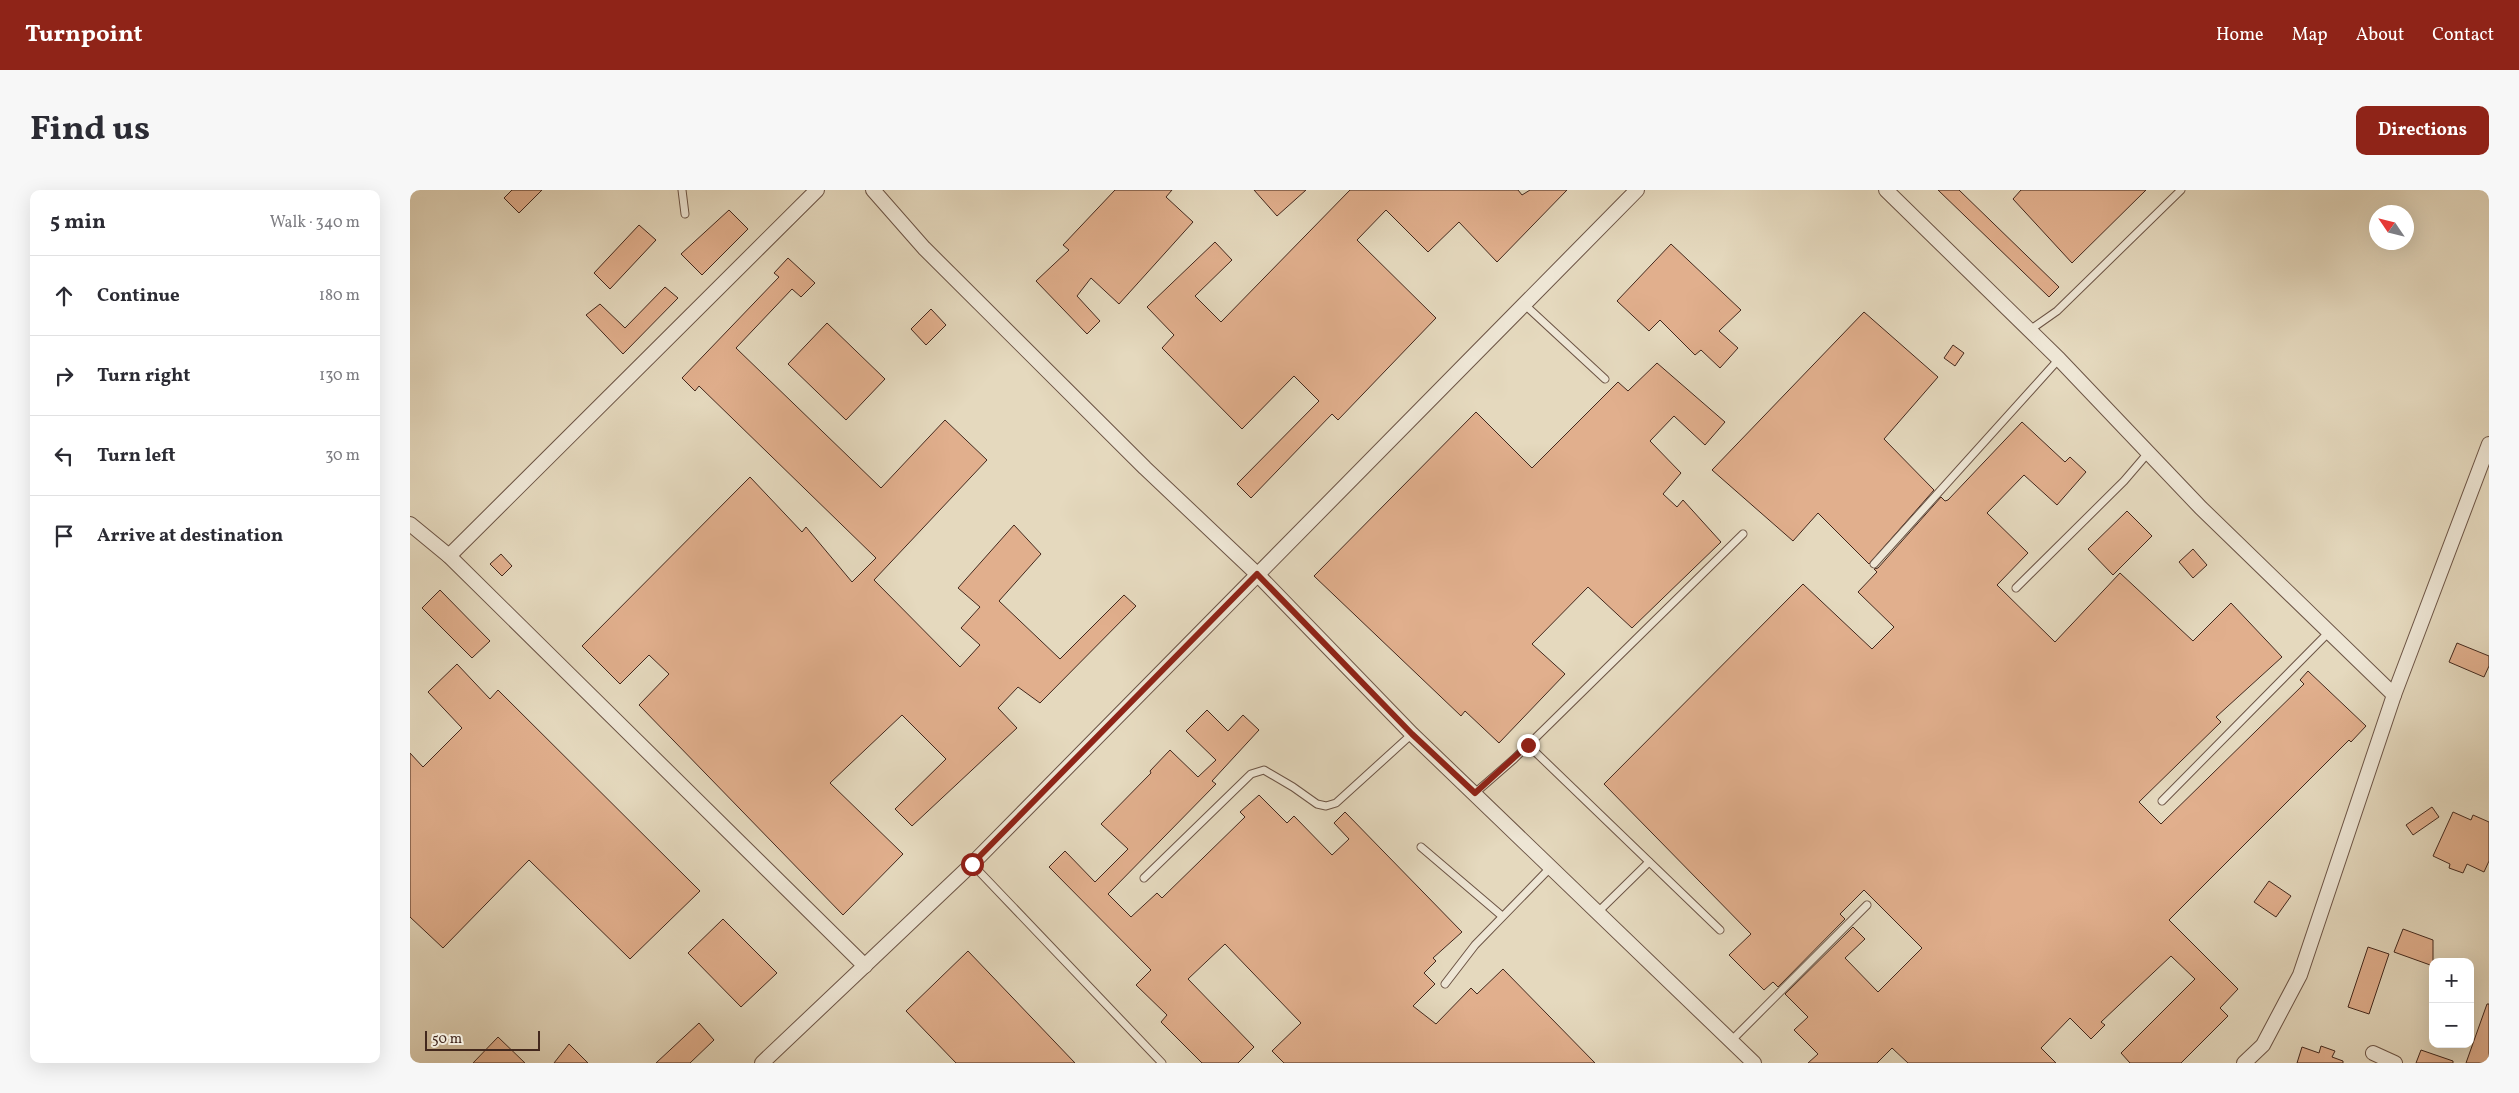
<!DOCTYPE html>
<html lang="en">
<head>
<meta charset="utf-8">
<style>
	body { margin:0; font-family:Vollkorn,serif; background:#f7f7f7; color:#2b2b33 }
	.controls { position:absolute; right:15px; bottom:15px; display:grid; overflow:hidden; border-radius:10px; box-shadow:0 5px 20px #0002 }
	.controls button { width:45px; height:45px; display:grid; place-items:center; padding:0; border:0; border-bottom:1px solid #e1e1e2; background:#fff; color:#2b2b33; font:25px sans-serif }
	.compass { position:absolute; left:1959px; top:15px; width:45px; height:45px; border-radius:50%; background:#fff; box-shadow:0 5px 20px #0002; rotate:305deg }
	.scale { position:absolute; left:15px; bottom:12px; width:115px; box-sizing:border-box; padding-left:5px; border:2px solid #43281d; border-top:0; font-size:14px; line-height:18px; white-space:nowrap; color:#43281d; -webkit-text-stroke:4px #eee6d5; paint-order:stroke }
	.stop { position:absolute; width:15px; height:15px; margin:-11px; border:4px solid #8f2418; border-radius:50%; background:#fff }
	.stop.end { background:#8f2418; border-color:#fff; box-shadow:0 1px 5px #0008 }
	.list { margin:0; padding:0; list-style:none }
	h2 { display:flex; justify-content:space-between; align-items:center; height:65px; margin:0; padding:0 20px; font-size:21px }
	h2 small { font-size:16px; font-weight:400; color:#7c7c81 }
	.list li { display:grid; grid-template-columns:32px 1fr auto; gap:15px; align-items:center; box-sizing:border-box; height:80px; padding:0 20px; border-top:1px solid #e1e1e2 }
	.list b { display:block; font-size:19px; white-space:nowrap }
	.list em { font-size:16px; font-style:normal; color:#7c7c81 }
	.icon { flex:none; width:28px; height:28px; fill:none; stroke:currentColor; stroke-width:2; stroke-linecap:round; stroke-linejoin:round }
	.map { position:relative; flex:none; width:2079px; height:873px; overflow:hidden; border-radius:10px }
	header { display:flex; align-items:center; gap:30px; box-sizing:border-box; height:70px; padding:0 25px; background:#8f2418; color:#fff }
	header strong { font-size:24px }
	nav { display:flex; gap:28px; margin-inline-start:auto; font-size:18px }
	.intro { display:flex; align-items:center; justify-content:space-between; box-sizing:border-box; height:120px; padding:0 30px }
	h1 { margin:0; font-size:35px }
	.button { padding:12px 22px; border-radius:10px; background:#8f2418; color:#fff; font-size:18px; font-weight:700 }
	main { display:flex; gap:30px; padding:0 30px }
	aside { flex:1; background:#fff; border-radius:10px; box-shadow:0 5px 20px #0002 }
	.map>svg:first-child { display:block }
	.building { fill:#e1af8d; stroke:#43281d }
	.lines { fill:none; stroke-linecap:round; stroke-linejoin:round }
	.service-casing { stroke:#6c5445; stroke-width:9 }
	.minor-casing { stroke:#6c5445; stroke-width:16 }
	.service { stroke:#eee6d5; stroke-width:7 }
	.minor { stroke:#eee6d5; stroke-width:14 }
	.route { stroke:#8f2418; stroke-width:6 }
</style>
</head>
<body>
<header>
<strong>Turnpoint</strong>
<nav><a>Home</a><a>Map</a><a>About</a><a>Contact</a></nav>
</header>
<div class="intro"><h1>Find us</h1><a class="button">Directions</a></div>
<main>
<aside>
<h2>5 min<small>Walk · 340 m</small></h2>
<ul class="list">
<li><svg class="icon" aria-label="ahead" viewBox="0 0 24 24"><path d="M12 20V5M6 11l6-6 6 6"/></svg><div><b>Continue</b></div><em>180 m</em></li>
<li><svg class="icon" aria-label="right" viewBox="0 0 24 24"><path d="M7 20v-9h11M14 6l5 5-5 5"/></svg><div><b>Turn right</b></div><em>130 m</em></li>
<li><svg class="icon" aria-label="left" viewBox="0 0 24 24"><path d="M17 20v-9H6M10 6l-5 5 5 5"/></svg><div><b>Turn left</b></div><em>30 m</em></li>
<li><svg class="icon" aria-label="arrive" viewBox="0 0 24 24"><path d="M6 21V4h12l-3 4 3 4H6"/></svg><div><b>Arrive at destination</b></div></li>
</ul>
</aside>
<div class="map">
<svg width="2079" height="873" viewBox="0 0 2079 873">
	<rect width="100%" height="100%" fill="#e5d9be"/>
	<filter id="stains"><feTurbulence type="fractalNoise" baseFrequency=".004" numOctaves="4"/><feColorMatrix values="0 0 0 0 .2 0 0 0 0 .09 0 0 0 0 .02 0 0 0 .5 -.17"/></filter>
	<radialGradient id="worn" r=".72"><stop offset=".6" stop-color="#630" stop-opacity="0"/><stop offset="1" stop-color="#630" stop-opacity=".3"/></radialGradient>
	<g class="building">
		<path d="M102,0H132L109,23L94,8Z"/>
		<path d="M705,0H762L756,7L783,32L709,114L681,88L667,106L690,131L677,144L626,91L659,60L653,55Z"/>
		<path d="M844,0H896L867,26Z"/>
		<path d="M940,0H1108L1112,5L1120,0H1157L1087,72L1049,32L1018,62L976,20L947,50L1026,128L928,230L922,224L841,308L827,294L909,211L884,186L832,239L752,158L764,145L737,117L805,52L822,70L785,106L811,132Z"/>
		<path d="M1528,0H1549L1649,97L1639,107Z"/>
		<path d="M1611,0H1736L1662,73L1603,9Z"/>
		<path d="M319,20L338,39L292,85L271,64Z"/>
		<path d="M229,35L246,50L200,99L184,83Z"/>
		<path d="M1261,54L1331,120L1309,141L1328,158L1310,178L1291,160L1285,165L1250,130L1239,141L1207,111Z"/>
		<path d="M378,68L405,93L391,107L382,99L326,158L471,298L535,230L577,270L464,390L550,477L570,455L551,438L570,417L548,398L604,335L631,364L589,411L650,469L714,405L726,416L630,513L608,497L588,518L607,538L502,636L485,619L536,569L492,525L420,593L493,664L433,725L229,515L259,484L239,465L210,494L172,456L340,287L392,342L396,337L442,392L466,368L289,196L285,201L272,188L369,87L364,83Z"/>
		<path d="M255,97L268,108L213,164L176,125L190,114L215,138Z"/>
		<path d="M521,119L536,135L516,155L501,139Z"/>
		<path d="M1454,122L1528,187L1474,249L1524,300L1459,374L1408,323L1383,351L1302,280Z"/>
		<path d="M417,133L475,189L436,230L378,174Z"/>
		<path d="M1543,155L1554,163L1545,176L1534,168Z"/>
		<path d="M1247,173L1315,232L1295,255L1264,226L1240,251L1271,283L1253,304L1267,317L1273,310L1311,352L1222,438L1178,397L1122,454L1155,484L1089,553L1055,521L1051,526L904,386L1066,222L1122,278L1208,192L1218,201Z"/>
		<path d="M1612,232L1655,272L1660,267L1676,282L1647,315L1614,285L1577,323L1618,363L1587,395L1645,452L1710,383L1783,451L1821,413L1872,467L1806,527L1811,532L1729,612L1751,634L1894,494L1890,490L1898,481L1956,536L1941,552L1939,550L1759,730L1828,799L1810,818L1818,826L1771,873H1720L1711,863L1785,789L1761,766L1691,832L1695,835L1681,849L1660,828L1631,858L1646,873H1498L1482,858L1467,873H1398L1408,864L1384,840L1398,827L1375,804L1443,737L1455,749L1435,768L1468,802L1512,758L1454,700L1430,724L1435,729L1368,797L1363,792L1354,800L1319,765L1341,744L1194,594L1393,394L1462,459L1484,437L1448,402L1467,382L1464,379L1468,378L1531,307L1535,311L1538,310Z"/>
		<path d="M1717,321L1742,346L1703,385L1678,359Z"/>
		<path d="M1783,359L1797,375L1783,388L1769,372Z"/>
		<path d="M91,364L102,376L92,386L80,374Z"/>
		<path d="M30,400L80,451L62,468L12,418Z"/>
		<path d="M2047,453L2079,466V476L2074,487L2039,472Z"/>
		<path d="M47,474L80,509L88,500L290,701L220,769L119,670L33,758L0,727V563L13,577L52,538L18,502Z"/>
		<path d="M797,520L818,541L833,525L849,540L802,591L806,594L698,704L721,727L747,703L752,708L835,627L830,622L849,605L877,633L884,626L922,665L939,649L924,633L935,622L1052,742L1023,768L1026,771L1014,783L1025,794L1003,816L1026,834L1061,798L1067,804L1093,779L1185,873H874L862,861L891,833L815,754L778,789L844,857L828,873H792L751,832L757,825L726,795L741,780L639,677L655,661L685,692L718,659L691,634L741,583L740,581L760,560L788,587L806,570L776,541Z"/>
		<path d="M2022,617L2029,627L2003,645L1996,635Z"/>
		<path d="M2043,622L2061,630L2063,625L2079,632V671L2074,682L2057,674L2053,683L2039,678L2040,674L2023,666Z"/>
		<path d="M1859,691L1881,706L1866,727L1844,712Z"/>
		<path d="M313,729L367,783L331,817L278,763Z"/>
		<path d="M1993,739L2023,750V776L1984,762Z"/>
		<path d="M1958,757L1979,764L1959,824L1938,817Z"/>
		<path d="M558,761L665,873H546L496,821Z"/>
		<path d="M2077,814H2079V873H2056Z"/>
		<path d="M289,833L304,850L280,873H246Z"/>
		<path d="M88,847L115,873H63Z"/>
		<path d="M159,854L178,873H144Z"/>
		<path d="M1911,856L1925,861L1922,867L1933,871V873H1887L1892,857L1909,863Z"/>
		<path d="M2011,860L2043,871V873H2006Z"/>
	</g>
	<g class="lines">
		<g class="service-casing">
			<g id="service">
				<path d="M272,0L275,24"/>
				<path d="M1114,114L1195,189"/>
				<path d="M1620,140L1647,121L1771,0"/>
				<path d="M1464,374L1649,169"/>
				<path d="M1606,398L1714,291L1738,263"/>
				<path d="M1118,555L1310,740"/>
				<path d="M1065,603L1104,569L1333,344"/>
				<path d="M1752,611L1919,442"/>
				<path d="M1011,657L1092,726"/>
				<path d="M562,674L752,873"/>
				<path d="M734,688L841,584L854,580L883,597L907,614L916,616L926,613L1002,544"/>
				<path d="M1188,722L1239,672"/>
				<path d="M1035,794L1065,755L1141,677"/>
				<path d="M1321,851L1457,715"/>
			</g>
		</g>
		<g class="minor-casing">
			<g id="minor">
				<path d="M463,0L514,58L735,278L847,384L1002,544L1344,873"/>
				<path d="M1476,0L1649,169L1791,318L1984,505"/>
				<path d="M0,334L39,366L455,776"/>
				<path d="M39,366L407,0"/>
				<path d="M1963,863L1985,873"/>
				<path d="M352,873L562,674L1227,0"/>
				<path d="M1834,873L1853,855L1890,785L1984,505L2079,254"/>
			</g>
		</g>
		<use href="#service" class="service"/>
		<use href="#minor" class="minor"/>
	</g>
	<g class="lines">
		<path class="route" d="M562,674L847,384L1002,544L1065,603L1118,555"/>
	</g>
	<rect width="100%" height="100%" filter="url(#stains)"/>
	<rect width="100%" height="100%" fill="url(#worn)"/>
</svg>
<div class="controls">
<button>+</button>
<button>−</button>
</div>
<svg class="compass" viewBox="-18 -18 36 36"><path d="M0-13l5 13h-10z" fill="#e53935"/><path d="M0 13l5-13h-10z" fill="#7c7c81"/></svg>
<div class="scale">50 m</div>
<div class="stop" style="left:562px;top:674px"></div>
<div class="stop end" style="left:1118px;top:555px"></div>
</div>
</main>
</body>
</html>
